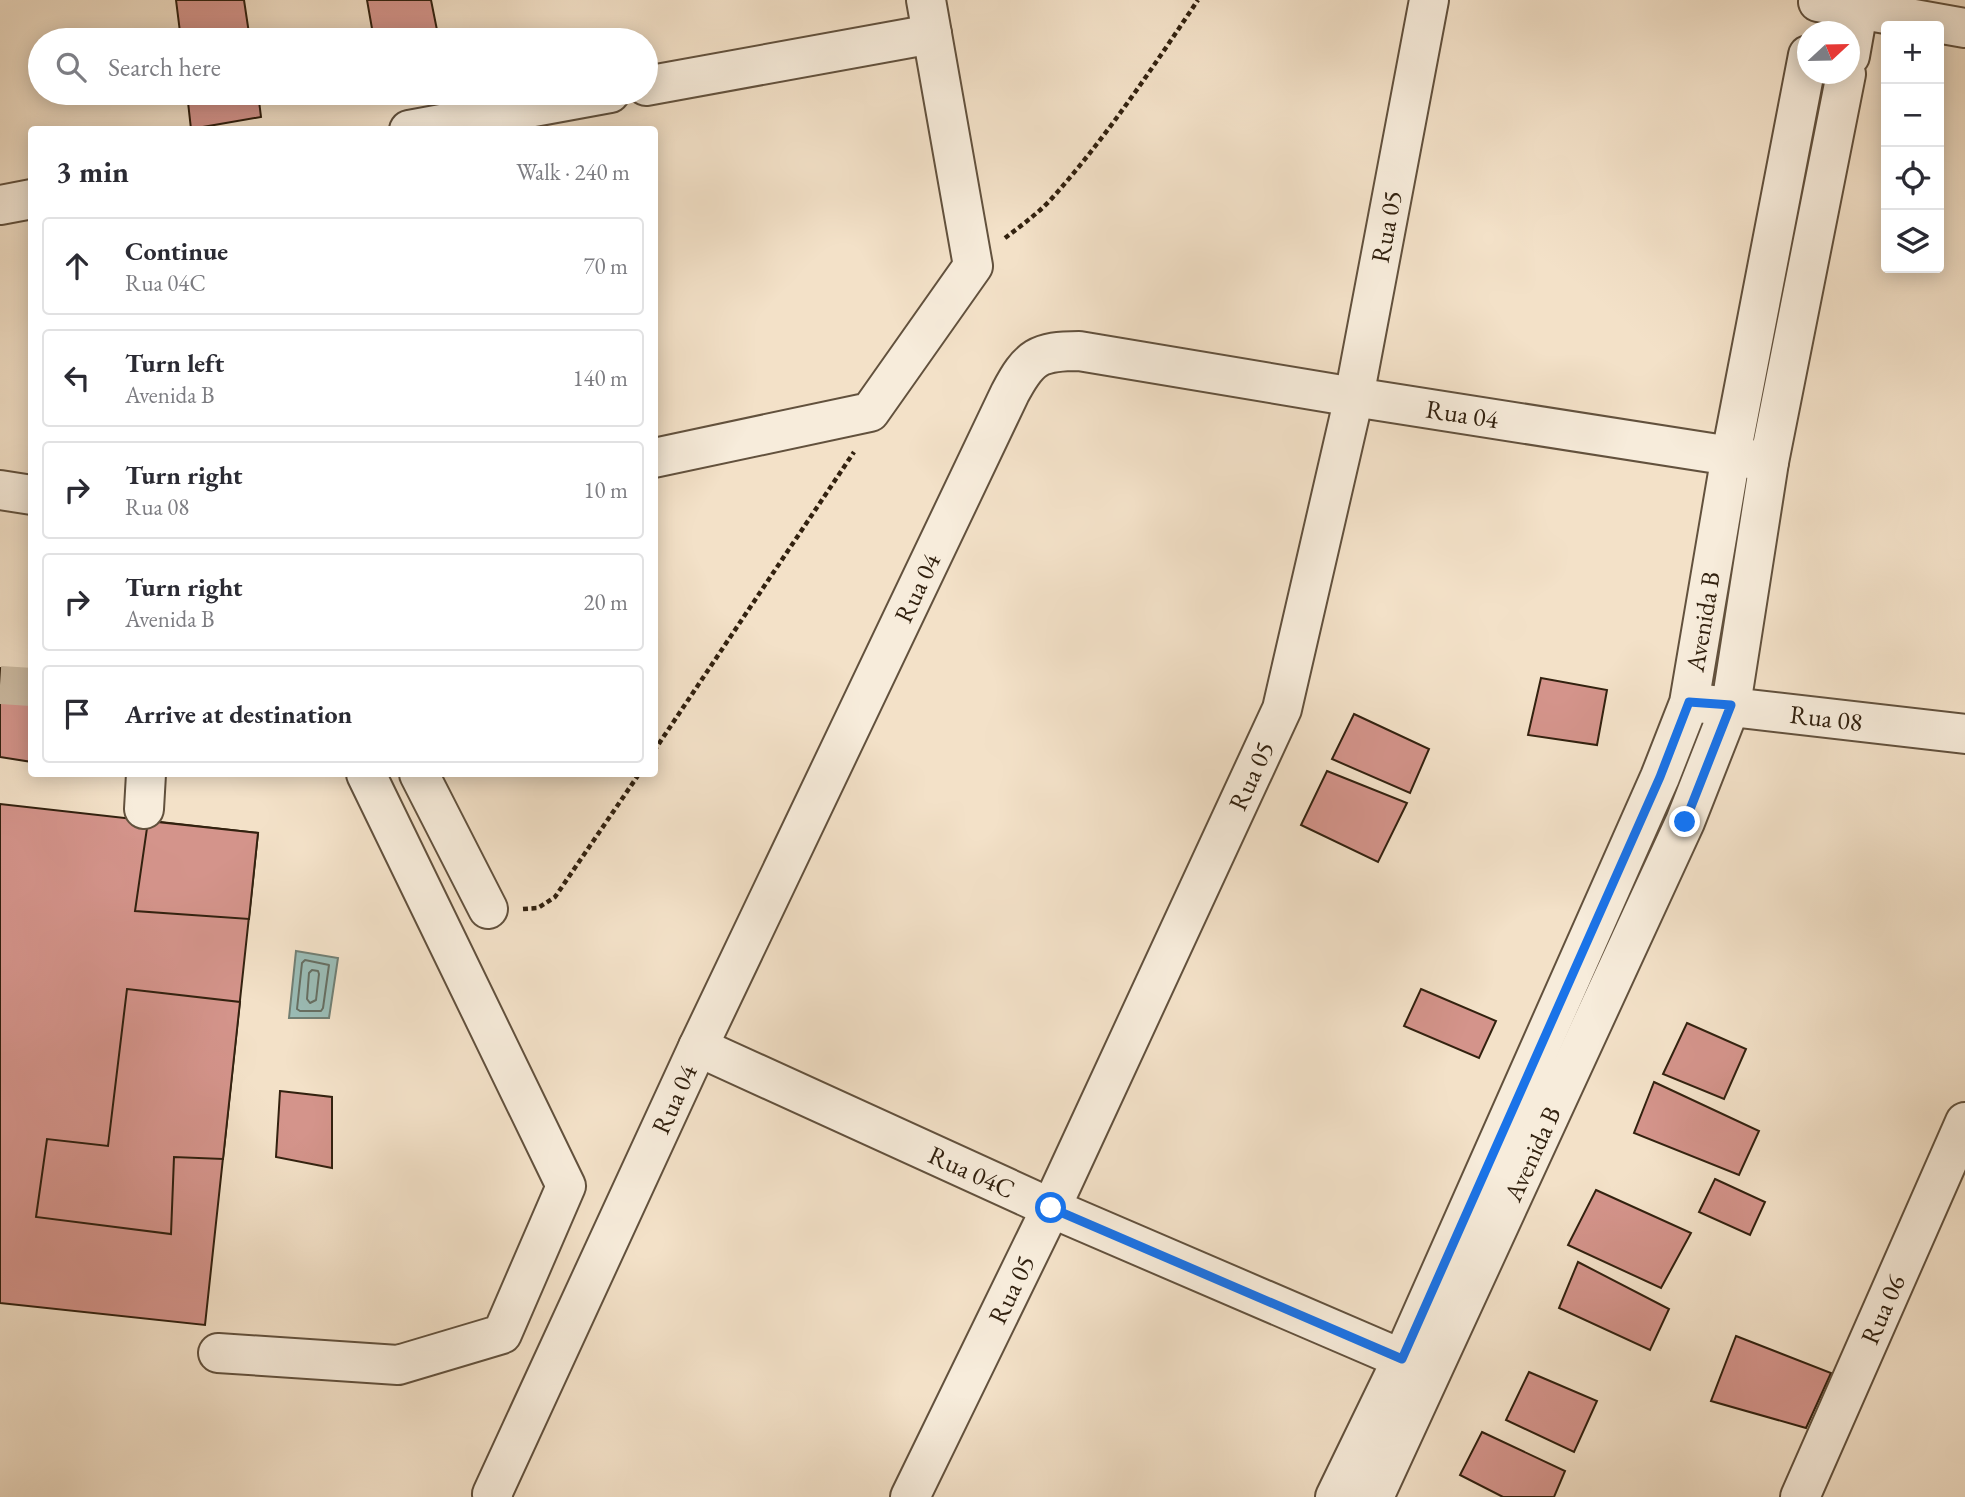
<!DOCTYPE html>
<html lang="en">
<head>
<meta charset="utf-8">
<style>
	body { margin:0; font-family:"EB Garamond",serif; background:#f7f7f7; color:#2b2b33 }
	.controls { position:absolute; right:21px; top:21px; display:grid; overflow:hidden; border-radius:7px; box-shadow:0 4px 18px #0003 }
	.controls button { width:63px; height:63px; display:grid; place-items:center; padding:0; border:0; border-bottom:2px solid #e1e1e2; background:#fff; color:#2b2b33; font:35px sans-serif }
	.compass { position:absolute; left:1797px; top:21px; width:63px; height:63px; border-radius:50%; background:#fff; box-shadow:0 4px 18px #0003; rotate:68deg }
	.stop { position:absolute; width:21px; height:21px; margin:-16px; border:5px solid #1a73e8; border-radius:50%; background:#fff }
	.stop.end { background:#1a73e8; border-color:#fff; box-shadow:0 2px 7px #0008 }
	.list { margin:0; padding:0; list-style:none }
	h2 { display:flex; justify-content:space-between; align-items:center; height:91px; margin:0; padding:0 28px; font-size:30px }
	h2 small { font-size:23px; font-weight:400; color:#7c7c81 }
	.list li { display:grid; grid-template-columns:46px 1fr auto; gap:21px; align-items:center; box-sizing:border-box; height:98px; margin:0 14px 14px; padding:0 14px; border:2px solid #e1e1e2; border-radius:7px }
	.list b { display:block; font-size:26px; white-space:nowrap }
	.list p { margin:0; font-size:23px; white-space:nowrap; color:#7c7c81 }
	.list em { font-size:23px; font-style:normal; color:#7c7c81 }
	.icon { flex:none; width:38px; height:38px; fill:none; stroke:currentColor; stroke-width:2; stroke-linecap:round; stroke-linejoin:round }
	.map { position:relative; flex:none; width:1965px; height:1497px; overflow:hidden }
	.search { position:absolute; background:#fff; box-shadow:0 4px 18px #0003; left:28px; top:28px; width:630px; height:77px; display:flex; align-items:center; gap:18px; box-sizing:border-box; padding:0 24px; border-radius:38px; color:#7c7c81; font-size:26px }
	.panel { position:absolute; background:#fff; box-shadow:0 4px 18px #0003; left:28px; top:126px; width:630px; height:651px; border-radius:7px }
	.map>svg:first-child { display:block }
	.water { fill:#9bbdb7; stroke:#717f74; stroke-width:2 }
	.lines { fill:none; stroke-linecap:round; stroke-linejoin:round }
	.shore { stroke:#666f63; stroke-width:2 }
	.building { fill:#d4948b; stroke:#32210f; stroke-width:2 }
	.minor-tunnel { stroke:#ccbba3; stroke-width:38; stroke-dasharray:38 19; stroke-linecap:butt }
	.minor-casing { stroke:#62513d; stroke-width:42 }
	.path { stroke:#32210f; stroke-width:4.5; stroke-dasharray:5 3.5; stroke-linecap:butt }
	.minor { stroke:#f7ecdb; stroke-width:38 }
	.route { stroke:#1a73e8; stroke-width:9 }
	.labels { text-anchor:middle; stroke-width:7; stroke-linejoin:round; paint-order:stroke }
	.street-label { font-size:26px; fill:#32210f; stroke:#f7ecdb }
</style>
</head>
<body>
<div class="map">
<svg width="1965" height="1497" viewBox="0 0 1965 1497">
	<rect width="100%" height="100%" fill="#f3e1c8"/>
	<filter id="stains"><feTurbulence type="fractalNoise" baseFrequency=".00286" numOctaves="4"/><feColorMatrix values="0 0 0 0 .2 0 0 0 0 .09 0 0 0 0 .02 0 0 0 .5 -.17"/></filter>
	<radialGradient id="worn" r=".72"><stop offset=".6" stop-color="#630" stop-opacity="0"/><stop offset="1" stop-color="#630" stop-opacity=".3"/></radialGradient>
	<path class="water" d="M296,951L338,958L329,1018H289Z"/>
	<g class="lines">
		<g class="shore">
			<path d="M305,960L329,965L323,1008L321,1011H300L297,1009L302,963Z"/>
			<path d="M312,970L318,971L319,974L316,1000L310,1003L307,999L309,973Z"/>
		</g>
	</g>
	<g class="building">
		<path d="M176,0H244L250,40H181Z"/>
		<path d="M367,0H431L439,40H374Z"/>
		<path d="M187,93H258L261,117L191,129Z"/>
		<path d="M0,668L32,673V762L0,757Z"/>
		<path d="M1541,678L1607,690L1597,745L1528,735Z"/>
		<path d="M1354,714L1429,749L1410,793L1332,759Z"/>
		<path d="M1327,771L1407,803L1378,862L1301,825Z"/>
		<path d="M0,804L258,833L205,1325L0,1303Z"/>
		<path d="M148,821L258,833L249,919L135,911Z"/>
		<path d="M127,989L240,1002L223,1159L174,1157L171,1234L36,1217L47,1139L108,1146Z"/>
		<path d="M1421,989L1496,1021L1479,1058L1404,1026Z"/>
		<path d="M1687,1023L1746,1049L1724,1099L1663,1074Z"/>
		<path d="M1654,1082L1759,1131L1739,1175L1634,1133Z"/>
		<path d="M280,1091L332,1097V1168L276,1157Z"/>
		<path d="M1715,1179L1765,1202L1750,1235L1699,1212Z"/>
		<path d="M1596,1190L1691,1233L1661,1288L1568,1245Z"/>
		<path d="M1578,1262L1669,1309L1650,1350L1559,1308Z"/>
		<path d="M1736,1336L1831,1373L1806,1428L1711,1401Z"/>
		<path d="M1529,1372L1597,1401L1574,1452L1506,1420Z"/>
		<path d="M1482,1432L1565,1471L1554,1497H1503L1460,1475Z"/>
	</g>
	<g class="lines">
		<path class="minor-tunnel" d="M0,685L32,687"/>
		<g class="minor-casing">
			<g id="minor">
				<path d="M1818,2L1965,28"/>
				<path d="M1850,56L1860,0"/>
				<path d="M646,86L932,34"/>
				<path d="M409,130L610,93"/>
				<path d="M0,205L32,199"/>
				<path d="M654,458L870,412L973,266L926,0"/>
				<path d="M0,490L32,495"/>
				<path id="s1" d="M1705,704L1965,734"/>
				<path d="M419,774L488,909"/>
				<path d="M144,809L146,774"/>
				<path id="s2" d="M698,1047L1051,1208L1402,1359"/>
				<path d="M218,1353L398,1365L502,1334L566,1186L366,774"/>
				<path id="s3" d="M493,1497L492,1494L698,1047L1010,393C1029,357 1038,351 1079,351L1354,397L1769,462"/>
				<path id="s4" d="M910,1497L1051,1208L1282,709L1354,397L1429,0"/>
				<path id="s5" d="M1335,1497L1402,1359L1660,777L1689,703L1731,455L1808,55"/>
				<path id="s6" d="M1374,1497L1685,822L1731,705L1769,462L1846,74"/>
				<path id="s7" d="M1800,1497L1965,1122"/>
			</g>
		</g>
		<g class="path">
			<path d="M1005,238C1022,225 1040,212 1054,196C1108,135 1153,67 1198,0"/>
			<path d="M654,751L854,452"/>
			<path d="M523,909L538,908L555,897L639,774"/>
		</g>
		<use href="#minor" class="minor"/>
	</g>
	<g class="lines">
		<path class="route" d="M1051,1208L1402,1359L1660,777L1689,702L1731,705L1685,822"/>
	</g>
	<g class="labels">
		<g class="street-label">
			<text dy="9" stroke="none"><textPath href="#s4" startOffset="1365">Rua 05</textPath></text>
			<text dy="9" stroke="none"><textPath href="#s3" startOffset="1696">Rua 04</textPath></text>
			<text dy="9" stroke="none"><textPath href="#s3" startOffset="1004">Rua 04</textPath></text>
			<text dy="9" stroke="none"><textPath href="#s5" startOffset="952">Avenida B</textPath></text>
			<text dy="9" stroke="none"><textPath href="#s1" startOffset="122">Rua 08</textPath></text>
			<text dy="9" stroke="none"><textPath href="#s4" startOffset="798">Rua 05</textPath></text>
			<text dy="9" stroke="none"><textPath href="#s3" startOffset="438">Rua 04</textPath></text>
			<text dy="9" stroke="none"><textPath href="#s6" startOffset="378">Avenida B</textPath></text>
			<text dy="9" stroke="none"><textPath href="#s2" startOffset="301">Rua 04C</textPath></text>
			<text dy="9" stroke="none"><textPath href="#s4" startOffset="231">Rua 05</textPath></text>
			<text dy="9" stroke="none"><textPath href="#s7" startOffset="205">Rua 06</textPath></text>
		</g>
	</g>
	<rect width="100%" height="100%" filter="url(#stains)"/>
	<rect width="100%" height="100%" fill="url(#worn)"/>
</svg>
<div class="controls">
<button>+</button>
<button>−</button>
<button><svg class="icon" aria-label="locate" viewBox="0 0 24 24"><circle cx="12" cy="12" r="6"/><path d="M12 2v4M12 18v4M2 12h4M18 12h4"/></svg></button>
<button><svg class="icon" aria-label="layers" viewBox="0 0 24 24"><path d="M12 4l9 5-9 5-9-5zM3 14l9 5 9-5"/></svg></button>
</div>
<svg class="compass" viewBox="-18 -18 36 36"><path d="M0-13l5 13h-10z" fill="#e53935"/><path d="M0 13l5-13h-10z" fill="#7c7c81"/></svg>
<div class="stop" style="left:1051px;top:1208px"></div>
<div class="stop end" style="left:1685px;top:822px"></div>
<div class="search"><svg class="icon" aria-label="search" viewBox="0 0 24 24"><circle cx="10" cy="10" r="6"/><path d="M15 15l6 6"/></svg>Search here</div>
<section class="panel">
<h2>3 min<small>Walk · 240 m</small></h2>
<ul class="list">
<li><svg class="icon" aria-label="ahead" viewBox="0 0 24 24"><path d="M12 20V5M6 11l6-6 6 6"/></svg><div><b>Continue</b><p>Rua 04C</p></div><em>70 m</em></li>
<li><svg class="icon" aria-label="left" viewBox="0 0 24 24"><path d="M17 20v-9H6M10 6l-5 5 5 5"/></svg><div><b>Turn left</b><p>Avenida B</p></div><em>140 m</em></li>
<li><svg class="icon" aria-label="right" viewBox="0 0 24 24"><path d="M7 20v-9h11M14 6l5 5-5 5"/></svg><div><b>Turn right</b><p>Rua 08</p></div><em>10 m</em></li>
<li><svg class="icon" aria-label="right" viewBox="0 0 24 24"><path d="M7 20v-9h11M14 6l5 5-5 5"/></svg><div><b>Turn right</b><p>Avenida B</p></div><em>20 m</em></li>
<li><svg class="icon" aria-label="arrive" viewBox="0 0 24 24"><path d="M6 21V4h12l-3 4 3 4H6"/></svg><div><b>Arrive at destination</b></div></li>
</ul>
</section>
</div>
</body>
</html>
